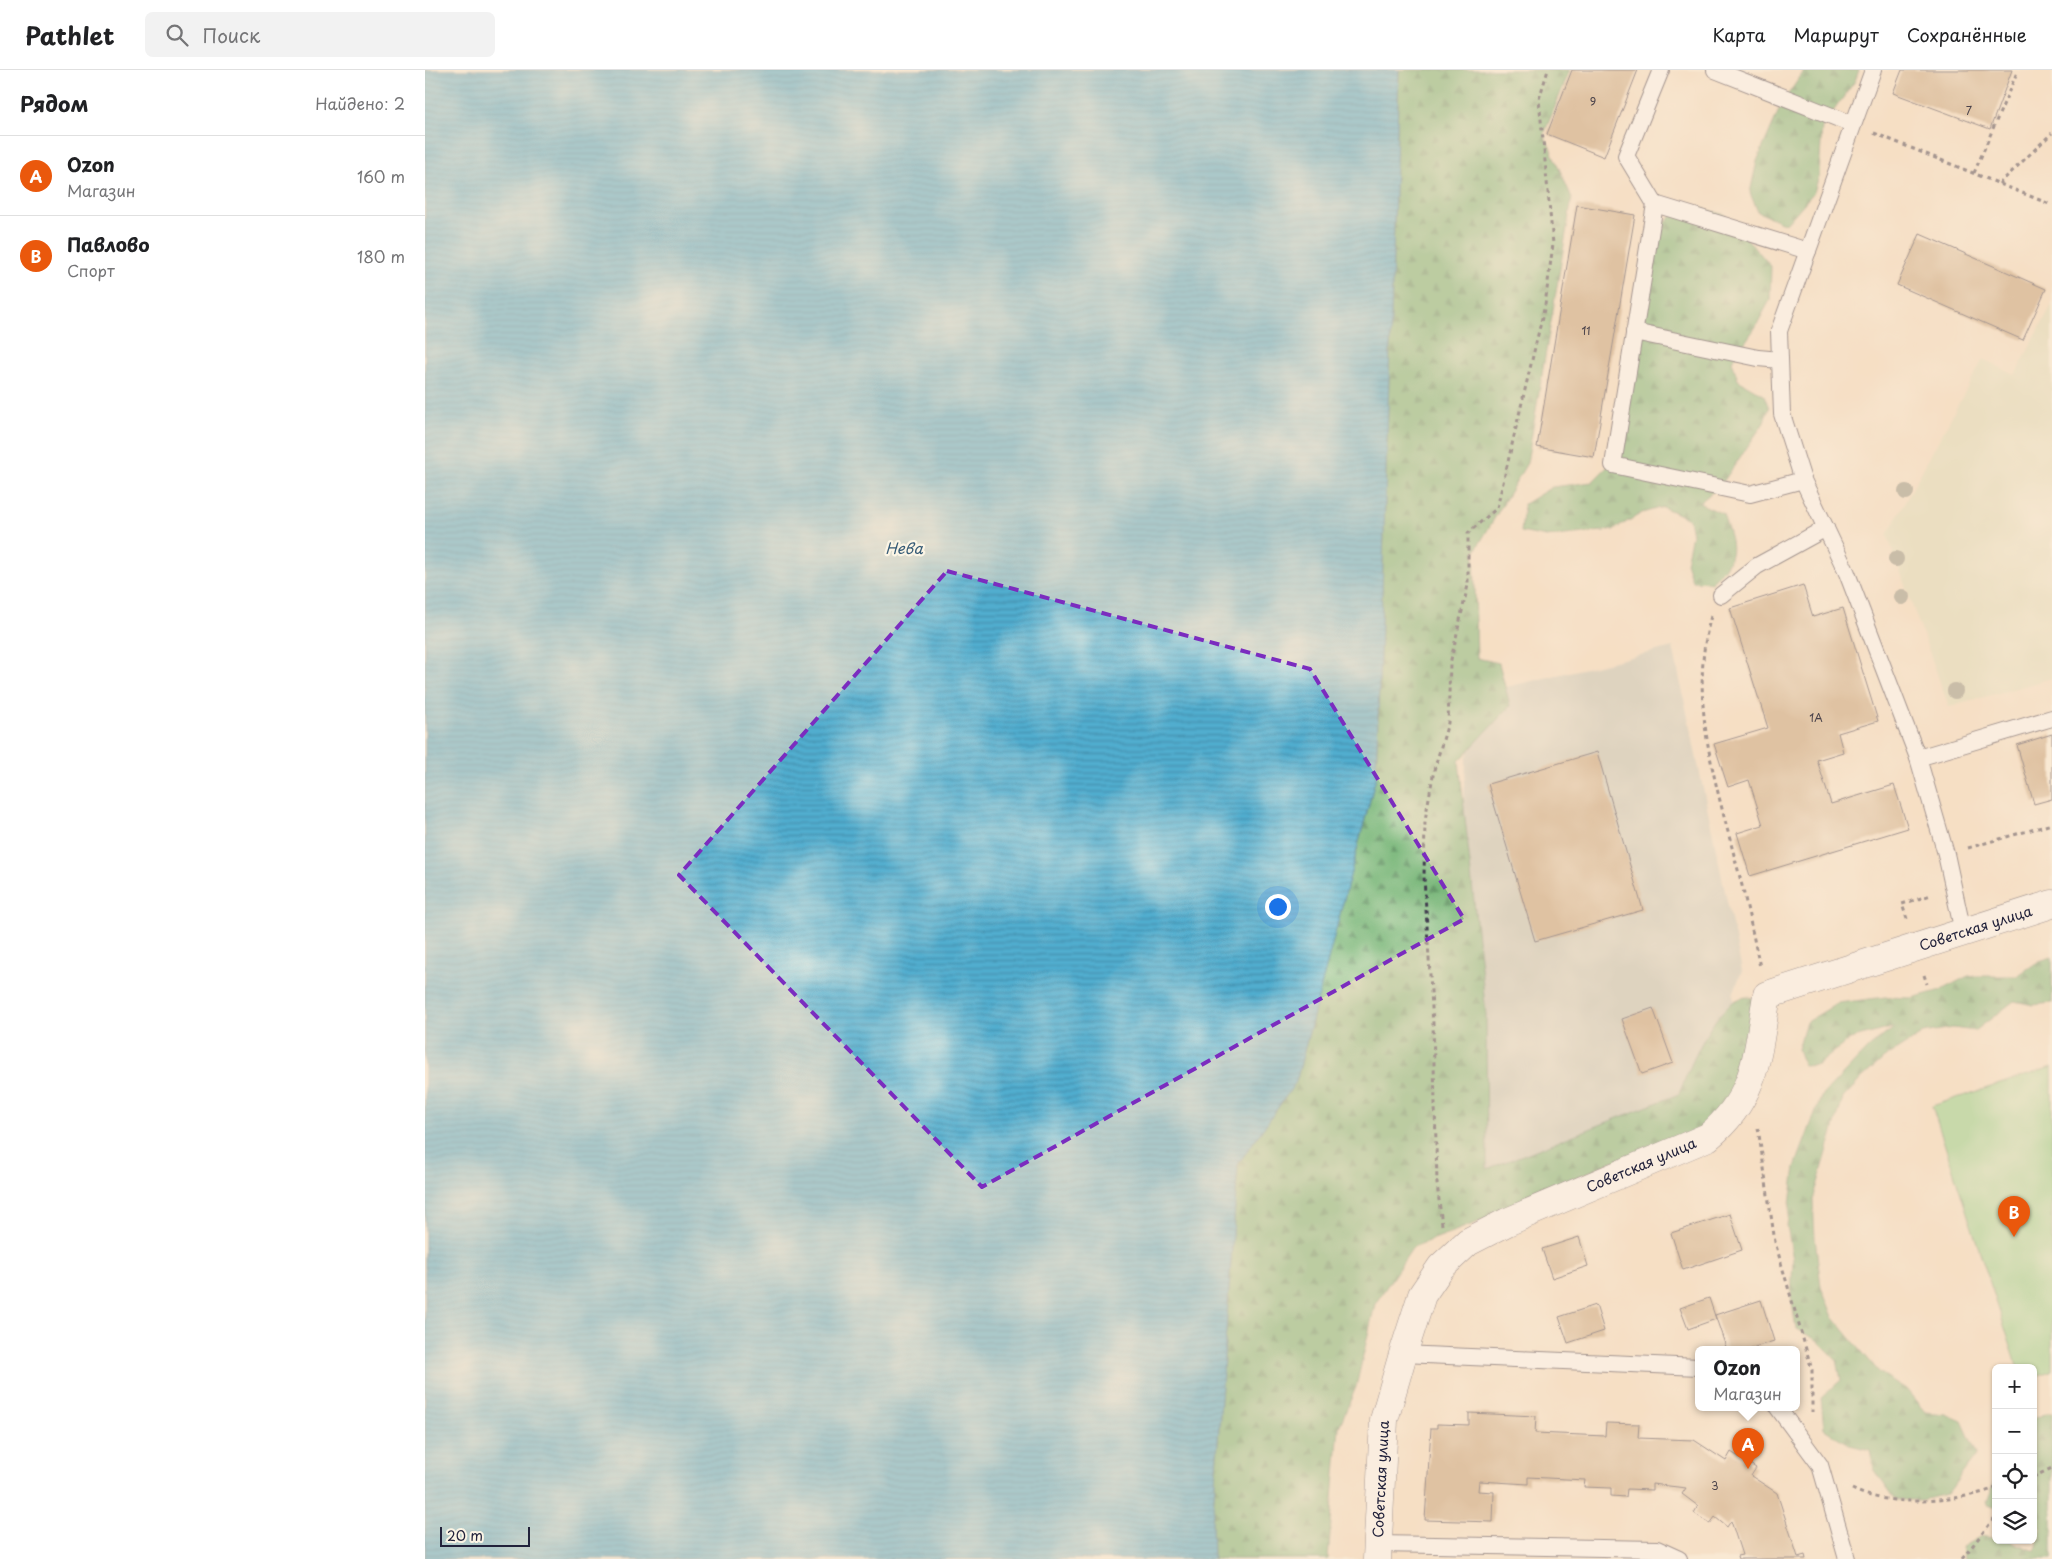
<!DOCTYPE html>
<html lang="ru">
<head>
<meta charset="utf-8">
<style>
	body { margin:0; font-family:"Playpen Sans",sans-serif; background:#f2f2f2; color:#202124 }
	.controls { position:absolute; right:15px; bottom:15px; display:grid; overflow:hidden; border-radius:8px; box-shadow:0 1px 4px #0004 }
	.controls button { width:45px; height:45px; display:grid; place-items:center; padding:0; border:0; border-bottom:1px solid #e0e0e0; background:#fff; color:#202124; font:25px sans-serif }
	.scale { position:absolute; left:15px; bottom:12px; width:90px; box-sizing:border-box; padding-left:5px; border:2px solid #22223b; border-top:0; font-size:14px; line-height:18px; white-space:nowrap; color:#22223b; -webkit-text-stroke:4px #fcf5e5; paint-order:stroke }
	.you { position:absolute; left:852px; top:836px; width:18px; height:18px; margin:-12px; border:4px solid #fff; border-radius:50%; background:#1a73e8; box-shadow:0 0 0 8px #1a73e833 }
	.badge { display:grid; place-items:center; width:32px; height:32px; border-radius:50%; background:#ea580c; color:#fff; font-size:16px; font-weight:700 }
	.pin { position:absolute; translate:-50% -41px; filter:drop-shadow(0 1px 2px #0008) }
	.pin::after { content:''; position:absolute; top:26px; width:18px; height:15px; background:inherit; clip-path:polygon(0 0,100% 0,50% 100%) }
	.popup { position:absolute; left:1270px; top:1276px; width:105px; height:65px; box-sizing:border-box; display:grid; place-content:center; border-radius:8px; background:#fff; filter:drop-shadow(0 1px 4px #0005); font-size:16px; white-space:nowrap; color:#757577 }
	.popup b { font-size:19px; color:#202124 }
	.popup::after { content:''; position:absolute; left:50%; top:100%; margin-left:-10px; border:10px solid transparent; border-top-color:#fff }
	.list { margin:0; padding:0; list-style:none }
	h2 { display:flex; justify-content:space-between; align-items:center; height:65px; margin:0; padding:0 20px; font-size:21px }
	h2 small { font-size:16px; font-weight:400; color:#757577 }
	.list li { display:grid; grid-template-columns:32px 1fr auto; gap:15px; align-items:center; box-sizing:border-box; height:80px; padding:0 20px; border-top:1px solid #e0e0e0 }
	.list b { display:block; font-size:19px; white-space:nowrap }
	.list p { margin:0; font-size:16px; white-space:nowrap; color:#757577 }
	.list em { font-size:16px; font-style:normal; color:#757577 }
	.icon { flex:none; width:28px; height:28px; fill:none; stroke:currentColor; stroke-width:2; stroke-linecap:round; stroke-linejoin:round }
	.map { position:relative; flex:none; width:1627px; height:1489px; overflow:hidden }
	header { display:flex; align-items:center; gap:30px; box-sizing:border-box; height:70px; padding:0 25px; background:#fff; border-bottom:1px solid #e0e0e0 }
	header strong { font-size:24px }
	nav { display:flex; gap:28px; margin-inline-start:auto; font-size:18px }
	.search { width:350px; height:45px; background:#f2f2f2; display:flex; align-items:center; gap:12px; box-sizing:border-box; padding:0 18px; border-radius:8px; color:#757577; font-size:19px }
	main { display:flex }
	aside { flex:1; background:#fff }
	.map>svg:first-child { display:block }
	.built { fill:#dddebc }
	.industrial { fill:#c2c6b9 }
	.forest { fill:url(#forest-firs); stroke:#4b6c59 }
	.park { fill:#91d38b; stroke:#5a7a63 }
	.water { fill:url(#water-rules); stroke:#3a6885 }
	.building { fill:#c4a179 }
	.lines { fill:none; stroke-linecap:round; stroke-linejoin:round }
	.service-casing { stroke:#423e50; stroke-width:18 }
	.minor-casing { stroke:#423e50; stroke-width:29 }
	.path { stroke:#423e50; stroke-width:3; stroke-dasharray:4 4; stroke-linecap:butt }
	.service { stroke:#fff; stroke-width:16 }
	.minor { stroke:#fff; stroke-width:28 }
	.tree { fill:#939486 }
	.marked { fill:none; stroke:#7b2cbf; stroke-width:4; stroke-dasharray:10 6; stroke-linejoin:round }
	.labels { text-anchor:middle; stroke-width:4.5; stroke-linejoin:round; paint-order:stroke }
	.number-label { font-size:11px; fill:#4a424a }
	.street-label { font-size:14px; fill:#22223b; stroke:#fcf5e5 }
	.water-label { font-size:15px; font-style:italic; fill:#355a76; stroke:#fcf5e5 }
</style>
</head>
<body>
<header>
<strong>Pathlet</strong>
<div class="search"><svg class="icon" aria-label="search" viewBox="0 0 24 24"><circle cx="10" cy="10" r="6"/><path d="M15 15l6 6"/></svg>Поиск</div>
<nav><a>Карта</a><a>Маршрут</a><a>Сохранённые</a></nav>
</header>
<main>
<aside>
<h2>Рядом<small>Найдено: 2</small></h2>
<ul class="list">
<li><span class="badge">A</span><div><b>Ozon</b><p>Магазин</p></div><em>160 m</em></li>
<li><span class="badge">B</span><div><b>Павлово</b><p>Спорт</p></div><em>180 m</em></li>
</ul>
</aside>
<div class="map">
<svg width="1627" height="1489" viewBox="0 0 1627 1489">
	<defs>
		<pattern id="forest-firs" width="22" height="20" patternUnits="userSpaceOnUse" patternTransform="scale(1.25)"><rect width="22" height="20" fill="#74b577"/><path d="M5 1l3.5 6h-7zM16 11l3.5 6h-7z" fill="#5f9363"/></pattern>
		<pattern id="water-rules" width="6" height="5" patternUnits="userSpaceOnUse" patternTransform="scale(1.25)"><rect width="6" height="5" fill="#51adcf"/><path d="M0 2.5h6" fill="none" stroke="#438ca9"/></pattern>
	</defs>
	<rect width="100%" height="100%" fill="#fcf5e5"/>
	<filter id="ink" filterUnits="userSpaceOnUse"><feTurbulence type="fractalNoise" baseFrequency=".02" numOctaves="2"/><feDisplacementMap in="SourceGraphic" scale="10" xChannelSelector="R" yChannelSelector="G"/><feConvolveMatrix kernelMatrix="1 2 1 2 8 2 1 2 1" color-interpolation-filters="sRGB"/></filter>
	<filter id="wash" filterUnits="userSpaceOnUse"><feTurbulence type="fractalNoise" baseFrequency=".0096" numOctaves="4" result="noise"/><feDisplacementMap in="SourceGraphic" scale="20" xChannelSelector="R" yChannelSelector="G"/><feGaussianBlur stdDeviation="1.12" result="paint"/><feColorMatrix in="noise" values="0 0 0 0 0 0 0 0 0 0 0 0 0 0 0 0 0 1.4 0 .05"/><feComposite in="paint" operator="in"/></filter>
	<g filter="url(#wash)">
		<rect width="100%" height="100%" fill="#f5dfc4"/>
		<path class="built" d="M1627,235V608L1524,637L1462,465L1558,289L1590,305Z"/>
		<path class="industrial" d="M1248,577L1317,901L1308,924L1318,979L1307,1022L1065,1132L1034,840L1041,690L1061,622Z"/>
		<g class="forest">
			<path d="M974,0H1145L1119,64L1147,128L1102,393L1049,483L1052,588L1074,593L1085,636L1034,691L1061,944L1062,1099L1254,1024C1264,999 1291,929 1321,927C1326,927 1332,929 1336,930L1309,1036L1285,1060L1186,1092L1059,1150L988,1177L950,1234L931,1317L914,1357L903,1489H788L787,1454L813,1094L871,1012L951,707Z"/>
			<path d="M1380,0H1434L1430,11L1397,57L1394,106L1389,122L1361,154L1333,142L1325,123L1332,91L1357,33Z"/>
			<path d="M1274,137L1301,145L1346,196L1345,230L1330,258L1307,291L1313,310L1339,325L1344,338L1338,354L1296,415L1274,433L1298,444C1309,476 1314,487 1286,512L1267,511L1261,493L1267,464L1264,449L1238,437L1217,443L1188,460L1121,467L1096,462L1099,434L1127,417L1167,412L1190,389L1223,208L1235,158L1247,146Z"/>
			<path d="M1627,887V933L1608,935L1589,931L1550,961L1528,958L1498,963L1459,988L1438,1007L1418,1028L1388,1130L1390,1168L1396,1216L1408,1247L1454,1302L1481,1319L1500,1342L1521,1344L1537,1351L1552,1384L1522,1424L1497,1430H1471L1449,1399L1445,1380L1425,1375L1399,1359L1396,1328L1416,1310L1412,1290L1392,1270L1371,1259L1366,1226L1368,1190L1362,1155L1370,1097L1396,1027L1444,977L1470,957L1425,969L1393,995L1379,996L1373,979L1381,952L1413,933L1460,927L1487,928L1516,920L1543,906H1592L1614,891Z"/>
			<path d="M1622,1343H1627V1489H1539L1537,1477L1556,1466L1585,1471L1611,1481L1616,1456L1608,1443V1349Z"/>
			<path d="M1571,1408V1438L1561,1434Z"/>
		</g>
		<path class="park" d="M1627,997V1301L1608,1307V1298H1593L1507,1036Z"/>
		<path class="water" d="M0,0H974L951,707L871,1012L813,1094L787,1454L788,1489H0Z"/>
		<g id="blocks">
			<g class="building">
				<path d="M1147,0H1213L1179,87L1122,64Z"/>
				<path d="M1477,0H1587L1565,59L1468,23Z"/>
				<path d="M1152,135L1210,145L1169,387L1112,377Z"/>
				<path d="M1495,164L1621,219L1598,270L1472,215Z"/>
				<path d="M1378,515L1388,547L1418,538L1453,651L1413,663L1418,682L1392,690L1406,734L1469,715L1483,758L1325,806L1312,763L1338,755L1324,710L1303,717L1289,674L1343,658L1305,538Z"/>
				<path d="M1627,664V729L1609,734L1592,675Z"/>
				<path d="M1172,682L1218,840L1110,871L1063,714Z"/>
				<path d="M1228,938L1248,993L1217,1004L1197,949Z"/>
				<path d="M1305,1144L1317,1180L1258,1200L1246,1163Z"/>
				<path d="M1154,1167L1163,1196L1127,1208L1117,1179Z"/>
				<path d="M1284,1228L1291,1249L1263,1259L1255,1238Z"/>
				<path d="M1336,1230L1349,1271L1320,1280H1302L1290,1245Z"/>
				<path d="M1171,1235L1179,1261L1143,1273L1134,1247Z"/>
				<path d="M1044,1343L1111,1346L1110,1363L1180,1366L1181,1353L1214,1354L1213,1368L1269,1370L1301,1391L1306,1382L1331,1398L1326,1406L1352,1423L1373,1487L1380,1485L1381,1489H1313L1312,1486L1317,1485L1306,1451L1302,1457L1290,1447L1285,1454L1269,1443L1273,1436L1257,1424L1261,1418L1227,1414V1420L1202,1419L1201,1427L1186,1426V1418L1159,1417L1160,1410L1103,1407V1414L1054,1411L1053,1421L1069,1422L1068,1452L1000,1450L1006,1358H1012V1354L1044,1355Z"/>
			</g>
		</g>
	</g>
	<g filter="url(#ink)">
		<use href="#blocks" fill-opacity="0" stroke="#423e50" stroke-width="1"/>
		<g class="lines">
			<g class="service-casing">
				<g id="service">
					<path d="M1236,0L1201,86L1230,134L1188,395L1325,424L1378,410"/>
					<path d="M1290,0L1427,54"/>
					<path d="M1448,0L1354,261L1357,344L1378,410L1422,503L1493,688L1521,784L1538,862"/>
					<path d="M1230,134L1383,181"/>
					<path d="M1209,262L1333,288L1355,290"/>
					<path d="M1296,525L1332,496L1401,458"/>
					<path d="M1493,688L1627,648"/>
					<path d="M978,1284L1274,1297"/>
					<path d="M1353,1338L1395,1395L1422,1489"/>
					<path d="M953,1474L1232,1479L1254,1489"/>
				</g>
			</g>
			<g class="minor-casing">
				<g id="minor">
					<path id="s1" d="M952,1489L959,1350L978,1284L997,1225L1016,1197L1043,1172L1082,1152L1283,1067C1332,1027 1332,984 1342,925L1627,834"/>
				</g>
			</g>
			<g class="path">
				<path d="M1449,63L1627,135"/>
				<path d="M1549,103L1593,0"/>
				<path d="M1574,114L1627,63"/>
				<path d="M1286,546C1263,627 1290,710 1310,789C1320,824 1327,861 1335,897"/>
				<path d="M1543,778L1627,754"/>
				<path d="M1482,849L1477,834L1506,825"/>
				<path d="M1499,905L1502,914"/>
				<path d="M1333,1058L1350,1172L1387,1300V1342"/>
				<path d="M1017,1155L1012,1114L1008,954L999,807L1000,750L1009,700L1023,653L1025,594L1043,515V463L1072,438L1120,235L1128,174L1114,29L1123,0"/>
				<path d="M1608,1407L1627,1398"/>
				<path d="M1427,1419C1464,1438 1533,1432 1571,1418"/>
				<path d="M1537,1489L1571,1446"/>
			</g>
			<use href="#service" class="service"/>
			<use href="#minor" class="minor"/>
		</g>
		<g class="tree">
			<circle cx="1481" cy="422" r="8"/>
			<circle cx="1471" cy="489" r="8"/>
			<circle cx="1477" cy="527" r="8"/>
			<circle cx="1530" cy="621" r="8"/>
		</g>
	</g>
	<path d="M0 0H1627V1489H0ZM522,501L885,599L1039,849L557,1117L254,805Z" fill="#f5dfc4" fill-opacity=".55" fill-rule="evenodd"/>
	<path class="marked" d="M522,501L885,599L1039,849L557,1117L254,805Z"/>
	<g class="labels">
		<g class="number-label">
			<text x="1168" y="36">9</text>
			<text x="1544" y="45">7</text>
			<text x="1161" y="265">11</text>
			<text x="1391" y="652">1А</text>
			<text x="1290" y="1420">3</text>
		</g>
		<g class="street-label">
			<text dy="5" stroke="none"><textPath href="#s1" startOffset="980">Советская улица</textPath></text>
			<text dy="5" stroke="none"><textPath href="#s1" startOffset="530">Советская улица</textPath></text>
			<text dy="5" stroke="none"><textPath href="#s1" startOffset="80">Советская улица</textPath></text>
		</g>
		<g class="water-label">
			<text x="479" y="484">Нева</text>
		</g>
	</g>
</svg>
<div class="controls">
<button>+</button>
<button>−</button>
<button><svg class="icon" aria-label="locate" viewBox="0 0 24 24"><circle cx="12" cy="12" r="6"/><path d="M12 2v4M12 18v4M2 12h4M18 12h4"/></svg></button>
<button><svg class="icon" aria-label="layers" viewBox="0 0 24 24"><path d="M12 4l9 5-9 5-9-5zM3 14l9 5 9-5"/></svg></button>
</div>
<div class="scale">20 m</div>
<div class="you"></div>
<div class="pin badge" style="left:1323px;top:1399px">A</div>
<div class="popup"><b>Ozon</b>Магазин</div>
<div class="pin badge" style="left:1589px;top:1167px">B</div>
</div>
</main>
</body>
</html>
